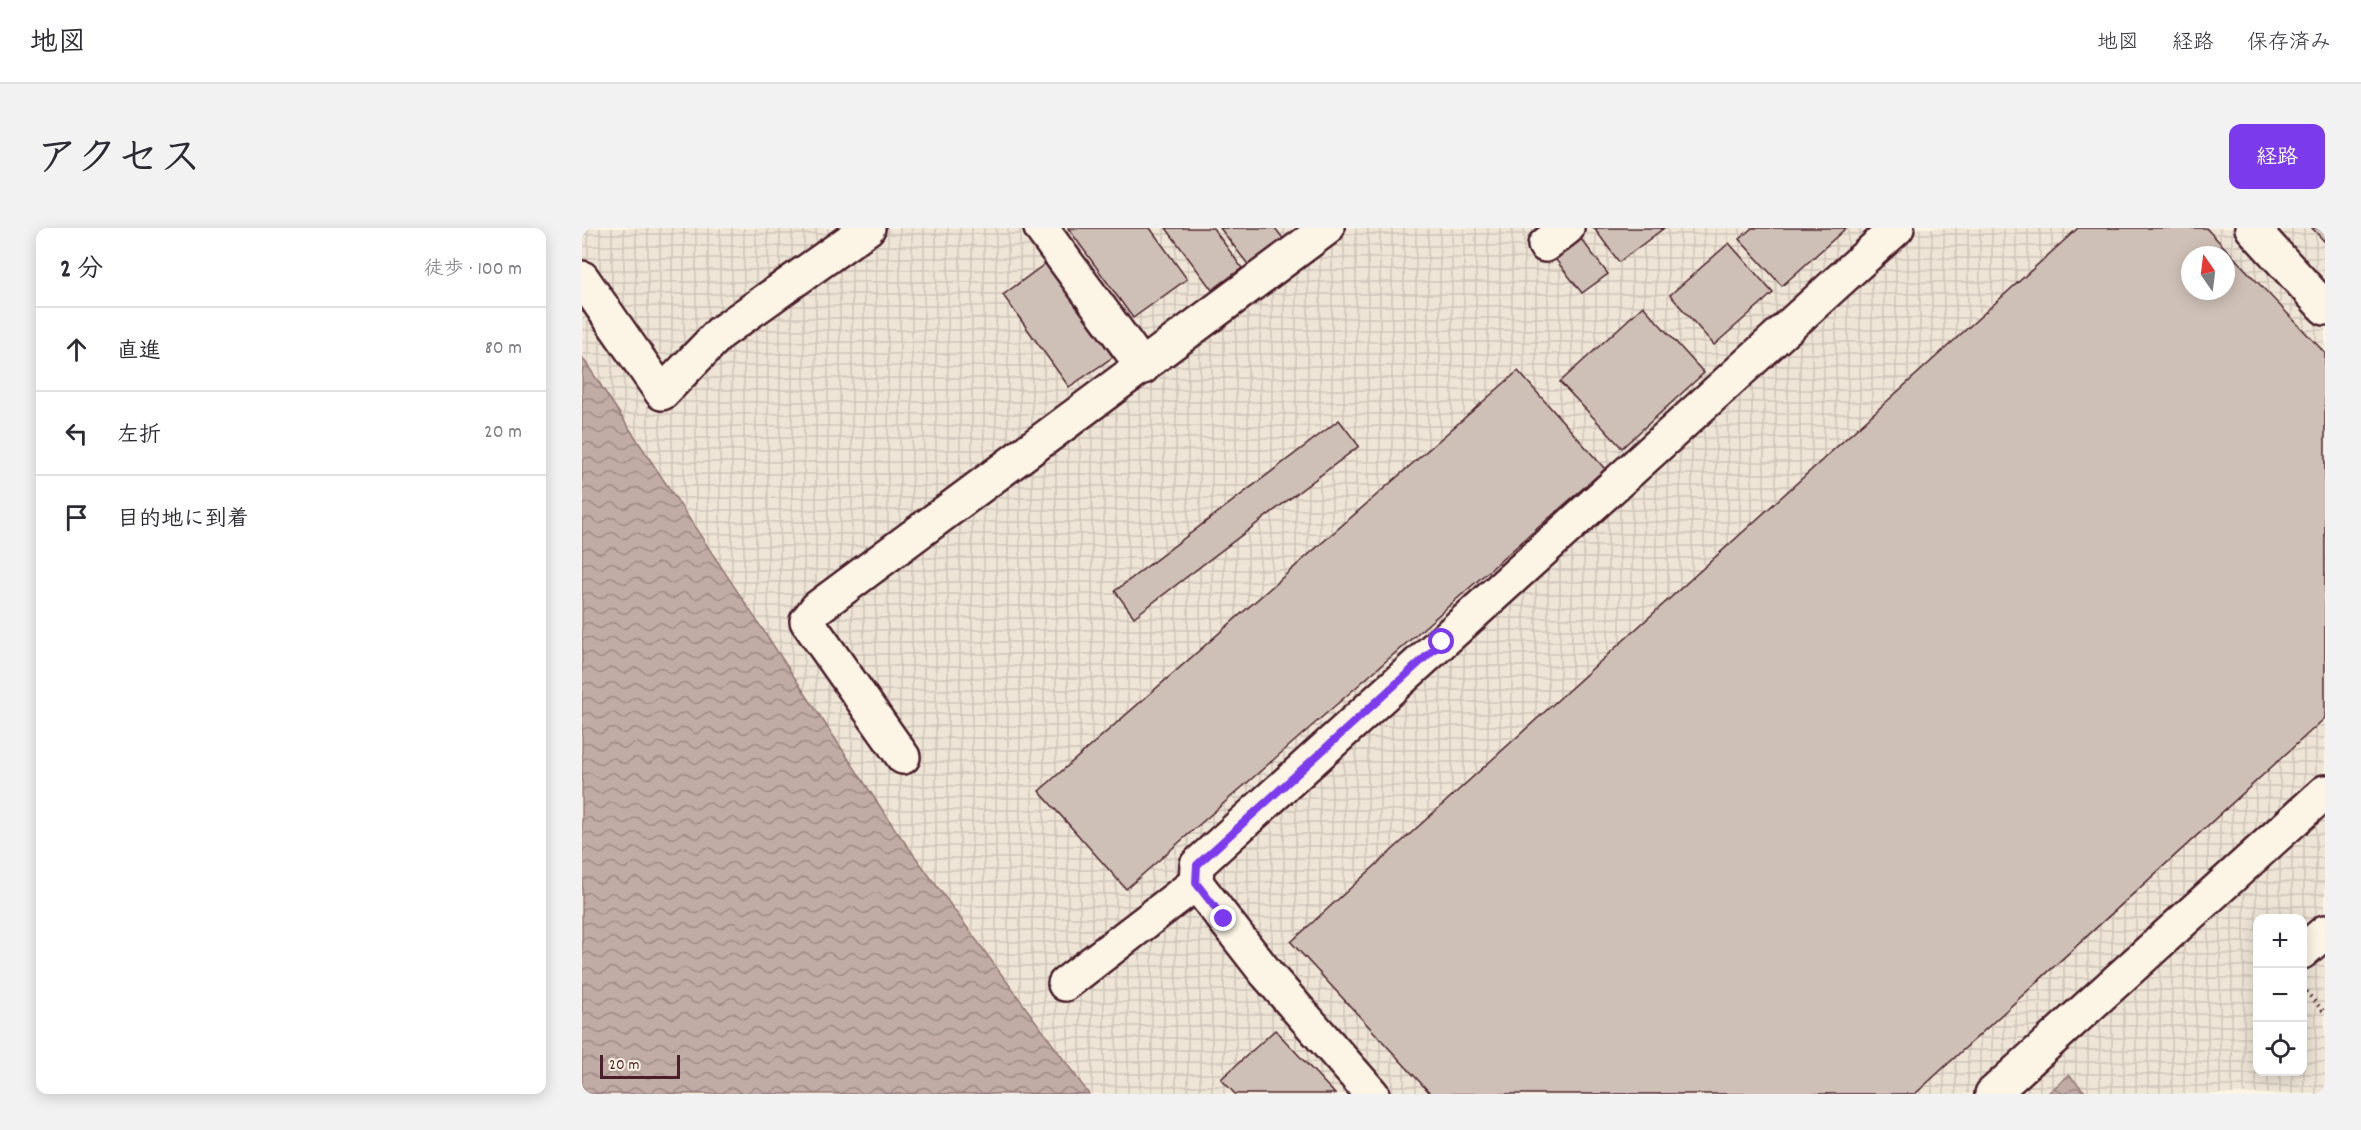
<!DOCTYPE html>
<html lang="ja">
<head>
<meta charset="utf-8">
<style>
	body { margin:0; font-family:Dekko,"Klee One",sans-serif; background:#f2f2f3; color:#2b2b33 }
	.controls { position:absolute; right:18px; bottom:18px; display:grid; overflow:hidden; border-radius:12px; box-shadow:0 3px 15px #0003 }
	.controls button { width:54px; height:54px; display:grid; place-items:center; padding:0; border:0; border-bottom:2px solid #e1e1e2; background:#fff; color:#2b2b33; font:30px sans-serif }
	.compass { position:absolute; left:1599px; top:18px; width:54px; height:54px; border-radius:50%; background:#fff; box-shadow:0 3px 15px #0003; rotate:346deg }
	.scale { position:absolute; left:18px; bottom:15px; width:80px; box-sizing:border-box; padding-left:6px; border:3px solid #4a1f2b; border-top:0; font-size:16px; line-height:21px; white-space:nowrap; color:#4a1f2b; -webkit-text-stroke:4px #fcf5e5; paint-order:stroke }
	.stop { position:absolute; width:18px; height:18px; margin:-14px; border:4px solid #7c3aed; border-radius:50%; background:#fff }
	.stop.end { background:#7c3aed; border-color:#fff; box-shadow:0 2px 6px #0008 }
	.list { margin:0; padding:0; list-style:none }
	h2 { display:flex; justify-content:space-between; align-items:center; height:78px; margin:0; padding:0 24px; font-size:26px }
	h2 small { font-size:20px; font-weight:400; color:#7c7c81 }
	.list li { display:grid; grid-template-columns:39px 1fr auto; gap:18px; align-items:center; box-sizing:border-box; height:84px; padding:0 24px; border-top:2px solid #e1e1e2 }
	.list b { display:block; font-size:22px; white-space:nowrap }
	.list em { font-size:20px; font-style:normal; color:#7c7c81 }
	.icon { flex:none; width:33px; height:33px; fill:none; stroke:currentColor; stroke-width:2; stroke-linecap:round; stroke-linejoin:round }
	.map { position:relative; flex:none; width:1743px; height:866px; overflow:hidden; border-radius:12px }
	header { display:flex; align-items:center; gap:36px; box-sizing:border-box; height:84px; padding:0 30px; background:#fff; border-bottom:2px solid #e1e1e2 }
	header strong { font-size:28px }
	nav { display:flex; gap:33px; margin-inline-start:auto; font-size:21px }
	.intro { display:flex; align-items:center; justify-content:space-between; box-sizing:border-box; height:144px; padding:0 36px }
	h1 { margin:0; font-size:42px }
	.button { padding:15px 27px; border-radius:12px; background:#7c3aed; color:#fff; font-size:21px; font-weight:700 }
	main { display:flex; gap:36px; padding:0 36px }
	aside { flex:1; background:#fff; border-radius:12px; box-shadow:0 3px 15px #0003 }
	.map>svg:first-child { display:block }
	.industrial { fill:url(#industrial-grid); fill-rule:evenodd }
	.water { fill:url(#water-waves); stroke:#917474; stroke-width:1.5 }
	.building { fill:#cfc0b7; stroke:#4a1f2b; stroke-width:1.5; fill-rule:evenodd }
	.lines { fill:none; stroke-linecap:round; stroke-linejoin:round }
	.minor-casing { stroke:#4a1f2b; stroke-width:38 }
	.path { stroke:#4a1f2b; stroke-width:4; stroke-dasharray:1.5 4.5; stroke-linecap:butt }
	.minor { stroke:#fcf5e5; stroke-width:33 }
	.route { stroke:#7c3aed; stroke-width:8 }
</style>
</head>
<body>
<header>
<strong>地図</strong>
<nav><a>地図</a><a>経路</a><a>保存済み</a></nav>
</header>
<div class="intro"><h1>アクセス</h1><a class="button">経路</a></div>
<main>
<aside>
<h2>2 分<small>徒歩 · 100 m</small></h2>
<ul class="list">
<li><svg class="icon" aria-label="ahead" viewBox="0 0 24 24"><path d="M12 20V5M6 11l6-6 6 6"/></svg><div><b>直進</b></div><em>80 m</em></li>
<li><svg class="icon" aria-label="left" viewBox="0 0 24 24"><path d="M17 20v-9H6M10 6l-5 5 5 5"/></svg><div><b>左折</b></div><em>20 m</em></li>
<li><svg class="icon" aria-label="arrive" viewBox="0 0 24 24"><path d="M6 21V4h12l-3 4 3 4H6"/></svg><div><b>目的地に到着</b></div></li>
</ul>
</aside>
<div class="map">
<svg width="1743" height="866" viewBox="0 0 1743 866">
	<defs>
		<pattern id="industrial-grid" width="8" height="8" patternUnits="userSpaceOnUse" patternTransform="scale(1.5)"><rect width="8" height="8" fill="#eee5d7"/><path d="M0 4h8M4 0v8" fill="none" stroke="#cec4b9"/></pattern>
		<pattern id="water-waves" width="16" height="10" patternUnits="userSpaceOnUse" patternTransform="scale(1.5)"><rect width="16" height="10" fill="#c0aca5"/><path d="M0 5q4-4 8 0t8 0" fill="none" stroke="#9e8b87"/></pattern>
	</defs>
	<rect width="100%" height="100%" fill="#fcf5e5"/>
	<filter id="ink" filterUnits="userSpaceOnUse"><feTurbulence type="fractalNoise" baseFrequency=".0167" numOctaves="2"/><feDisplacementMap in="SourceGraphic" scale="12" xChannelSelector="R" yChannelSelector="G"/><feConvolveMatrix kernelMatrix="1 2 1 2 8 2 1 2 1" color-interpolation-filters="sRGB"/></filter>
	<g filter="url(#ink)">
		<path class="industrial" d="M0,0H1743V866H1505L1487,847L1465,866H507L313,601L0,129ZM1608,27H1644V63H1608ZM1676,690H1720V844H1676Z"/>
		<g class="water">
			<path d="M0,129L313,601L507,866H0Z"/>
			<path d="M1487,847L1505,866H1465Z"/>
		</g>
		<g class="building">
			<path d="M486,0H568L605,51L551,90Z"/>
			<path d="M584,0H631L660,40L630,62Z"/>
			<path d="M638,0H693L703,13L668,39Z"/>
			<path d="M1012,0H1082L1037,34Z"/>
			<path d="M1170,0H1264L1200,58L1157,11Z"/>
			<path d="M1496,0H1624L1743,125V490L1333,866H849L709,714ZM1608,27H1644V63H1608Z"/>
			<path d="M1730,0H1743V14Z"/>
			<path d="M996,7L1026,46L1000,65L970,27Z"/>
			<path d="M1147,15L1191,65L1132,117L1088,67Z"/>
			<path d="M464,35L531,129L487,159L421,67Z"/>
			<path d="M1061,78L1122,145L1040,220L978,154Z"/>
			<path d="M936,143L1023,241L544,661L457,563Z"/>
			<path d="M757,192L777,218L552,389L533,363Z"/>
			<path d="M693,802L753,866H653L639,851Z"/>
		</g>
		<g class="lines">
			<g class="minor-casing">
				<g id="minor">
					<path d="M459,0L561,139"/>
					<path d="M1670,0L1743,80"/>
					<path d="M963,17L985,0"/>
					<path d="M0,50L80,165L138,105L286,0"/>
					<path d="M321,529L225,393L235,380L745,0"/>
					<path d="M1720,724L1743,704"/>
					<path d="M483,756L614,655"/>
					<path d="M790,866L684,745L614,655L615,637L1315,0"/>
					<path d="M1410,866L1743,564"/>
				</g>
			</g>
			<path class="path" d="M1720,759L1743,785"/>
			<use href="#minor" class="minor"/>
		</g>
	</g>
	<g class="lines" filter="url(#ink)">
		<path class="route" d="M642,691L614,655L615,637L860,414"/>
	</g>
</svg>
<div class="controls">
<button>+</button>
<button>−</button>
<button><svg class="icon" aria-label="locate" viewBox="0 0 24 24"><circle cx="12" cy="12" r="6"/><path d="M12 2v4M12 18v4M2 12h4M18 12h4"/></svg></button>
</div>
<svg class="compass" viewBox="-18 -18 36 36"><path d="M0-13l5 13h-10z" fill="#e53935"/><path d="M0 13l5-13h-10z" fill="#7c7c81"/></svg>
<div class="scale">20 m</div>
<div class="stop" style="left:860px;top:414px"></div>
<div class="stop end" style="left:642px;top:691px"></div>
</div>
</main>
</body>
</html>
